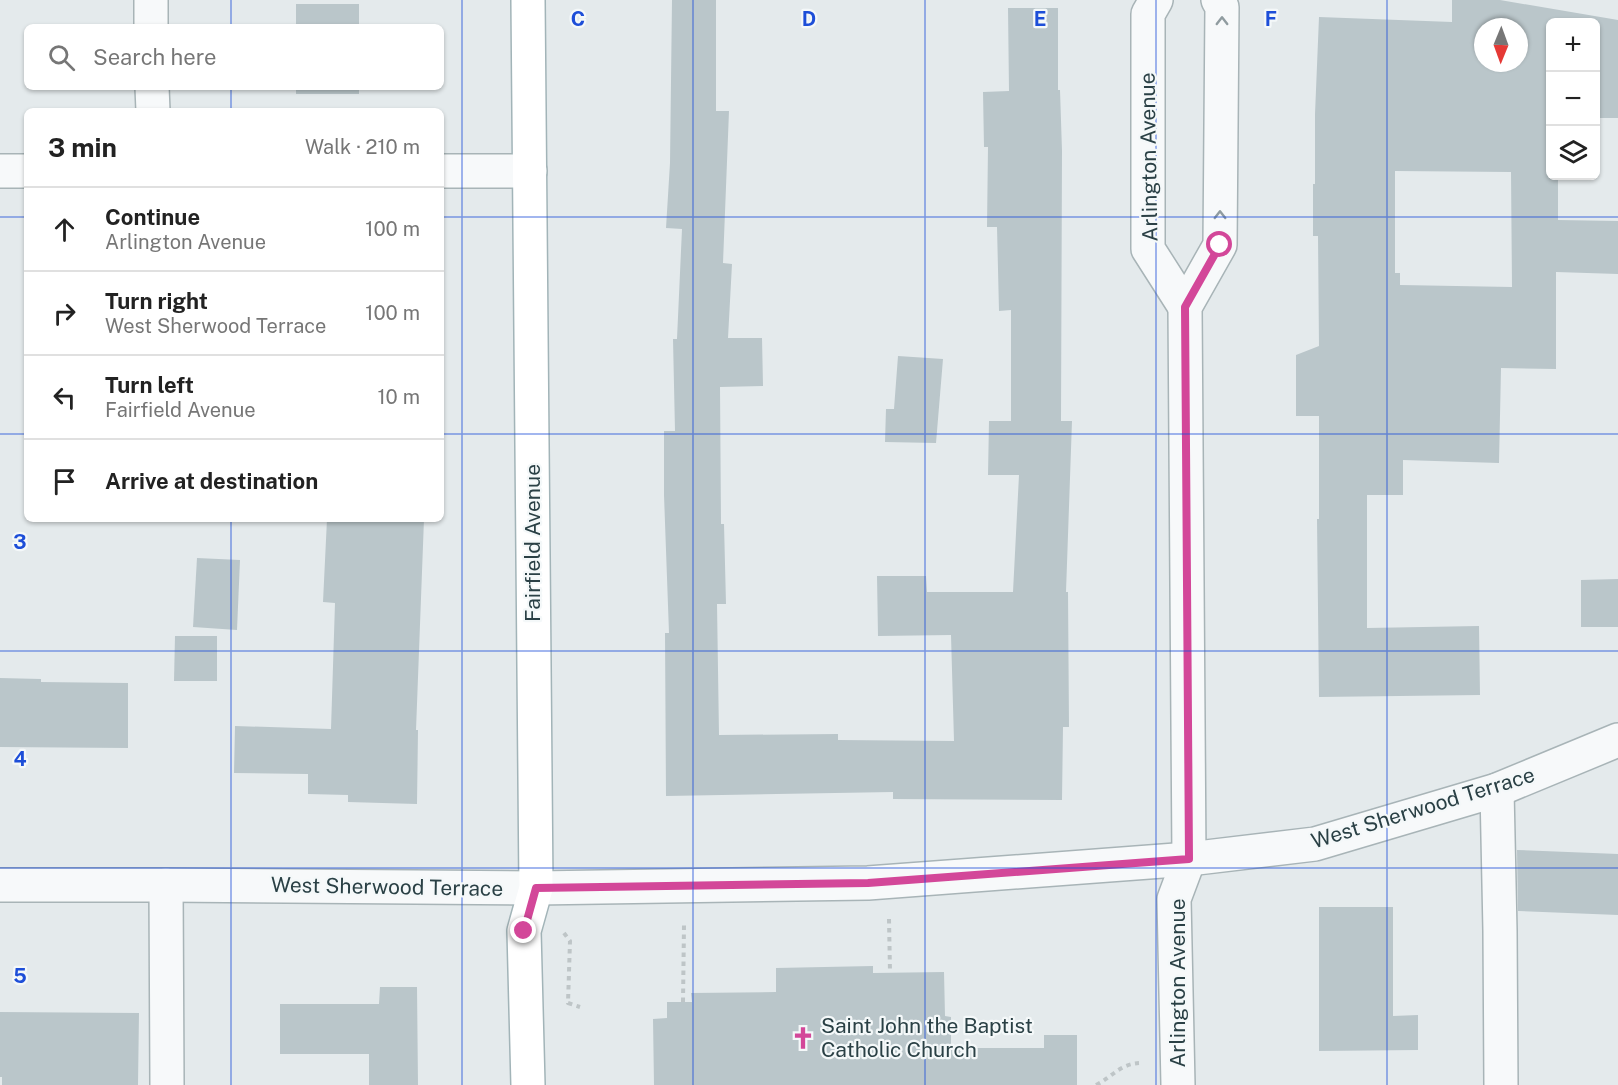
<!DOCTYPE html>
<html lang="en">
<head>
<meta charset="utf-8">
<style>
	body { margin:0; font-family:"Public Sans",sans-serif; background:#f6f6f6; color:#222 }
	.controls { position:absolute; right:18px; top:18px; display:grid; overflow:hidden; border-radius:9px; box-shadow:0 2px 4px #0004 }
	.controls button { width:54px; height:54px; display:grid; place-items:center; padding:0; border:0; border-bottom:2px solid #e0e0e0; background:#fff; color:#222; font:30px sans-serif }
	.compass { position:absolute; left:1474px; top:18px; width:54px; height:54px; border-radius:50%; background:#fff; box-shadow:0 2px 4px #0004; rotate:181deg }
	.stop { position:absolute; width:18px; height:18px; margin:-14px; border:4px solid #d34799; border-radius:50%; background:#fff }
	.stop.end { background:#d34799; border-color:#fff; box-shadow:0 2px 6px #0008 }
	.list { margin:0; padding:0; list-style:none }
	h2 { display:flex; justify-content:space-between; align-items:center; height:78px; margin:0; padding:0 24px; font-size:26px }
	h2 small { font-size:20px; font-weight:400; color:#767676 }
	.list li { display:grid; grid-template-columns:39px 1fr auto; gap:18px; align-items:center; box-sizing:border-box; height:84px; padding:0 24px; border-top:2px solid #e0e0e0 }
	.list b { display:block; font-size:22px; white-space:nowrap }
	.list p { margin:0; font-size:20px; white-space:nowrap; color:#767676 }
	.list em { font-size:20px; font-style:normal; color:#767676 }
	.icon { flex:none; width:33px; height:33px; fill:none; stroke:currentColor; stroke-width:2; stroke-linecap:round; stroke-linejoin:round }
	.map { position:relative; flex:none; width:1618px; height:1085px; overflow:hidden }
	.search { position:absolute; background:#fff; box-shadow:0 2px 4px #0004; left:24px; top:24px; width:420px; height:66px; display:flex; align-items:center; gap:15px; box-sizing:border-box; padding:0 21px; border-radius:9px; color:#767676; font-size:22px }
	.panel { position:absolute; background:#fff; box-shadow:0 2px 4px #0004; left:24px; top:108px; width:420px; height:414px; border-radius:9px }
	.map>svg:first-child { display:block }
	.building { fill:#bac6ca; fill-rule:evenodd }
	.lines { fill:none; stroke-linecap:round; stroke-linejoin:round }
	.minor-casing { stroke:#a8b4b7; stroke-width:36 }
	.major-casing { stroke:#a2b4b8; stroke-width:36 }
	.path { stroke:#bec5c7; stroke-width:4; stroke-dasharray:4.5 4.5; stroke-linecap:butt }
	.minor { stroke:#f7f9fa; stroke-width:33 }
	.major { stroke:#fff; stroke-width:33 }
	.oneway { stroke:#909ca0 }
	.route { stroke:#d34799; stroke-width:8 }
	.grid { fill:none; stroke:#1d4ed8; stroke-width:1.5; stroke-opacity:0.55 }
	.labels { text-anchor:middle; stroke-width:4.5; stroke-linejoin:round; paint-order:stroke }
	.street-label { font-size:21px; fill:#2a4045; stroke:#f4f8f9 }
	.poi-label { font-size:21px; fill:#2a4045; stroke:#f4f8f9; text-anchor:start }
	.grid-label { font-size:20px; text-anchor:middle; font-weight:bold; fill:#1d4ed8; stroke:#f4f8f9; stroke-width:4.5; stroke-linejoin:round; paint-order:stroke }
</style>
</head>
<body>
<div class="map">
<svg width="1618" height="1085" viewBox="0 0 1618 1085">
	<rect width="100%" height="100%" fill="#e4eaec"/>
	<g class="building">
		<path d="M672,0H716V111H729L723,263L732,264L728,338H762L763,386L720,387L721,524H724L726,604H717L719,735L838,734V740L954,741L951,635L878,636L877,576H926L927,592H1013L1019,475H988L989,421H1011V310L999,311L997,227H987L988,147H984L983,92L1009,91L1008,8H1058V90H1060L1062,151L1061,421H1072L1066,592H1068L1069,727H1063L1062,800L893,799V792L666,796L665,633H669L664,495V431H675L673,339H677L682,229L666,228L670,163Z"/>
		<path d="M1452,0H1500L1618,20V118H1596V22H1551V176H1558V220L1618,221V274L1556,272V369L1501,368L1499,463L1403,460V495H1367V628L1479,626L1480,695L1319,697L1317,519H1319V416H1296V355L1319,346L1318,236H1313V184H1315V114L1319,17L1452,22ZM1483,27H1519V63H1483ZM1395,171L1511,172L1512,287L1400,285V273H1395Z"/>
		<rect x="296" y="4" width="63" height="23"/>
		<rect x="296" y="87" width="63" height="7"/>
		<path d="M898,356L943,359L936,443L885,442L886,409H894Z"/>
		<path d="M327,519H424L416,730H418L417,804L348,802V795L308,794V774L234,773L235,726L331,729L335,603L323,602Z"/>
		<path d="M197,558L240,560L237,630L193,627Z"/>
		<path d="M1618,579V627H1581V580Z"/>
		<path d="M175,636H217V681H174Z"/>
		<path d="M0,678L41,679V682L128,683V748L0,747Z"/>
		<path d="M1517,850L1618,854V915L1518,911Z"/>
		<path d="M1319,907H1393V1016L1418,1015V1050L1319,1051Z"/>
		<path d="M873,966V973L944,972L945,1016L951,1017V1048H1044V1035H1077V1085H654L653,1019L667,1018V1002H692L691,993L776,992V968Z"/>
		<path d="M380,987H417L418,1085H369V1054H280V1004H379Z"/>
		<path d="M0,1012L139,1013L138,1085H2V1077H0Z"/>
	</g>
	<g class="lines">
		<g class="minor-casing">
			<g id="minor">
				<path d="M151,0V27"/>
				<path d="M1156,0L1148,14V249L1185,307"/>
				<path d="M152,87L153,111"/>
				<path d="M0,171H27"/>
				<path d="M441,171H530"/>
				<path d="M1497,790L1500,931L1501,1085"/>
				<path d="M0,885H166L536,888L868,883L1189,859L1315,844L1497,790L1618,740"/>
				<path d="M166,885L167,1085"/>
				<path d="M1178,1085L1174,899L1189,859L1185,307L1220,245L1222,7L1218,0"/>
			</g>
		</g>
		<g class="major-casing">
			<path id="major" d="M528,1085L524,931L536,888L528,0"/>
		</g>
		<g class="path">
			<path d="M889,919L890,972"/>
			<path d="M564,933L570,941L568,1003L580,1007"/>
			<path d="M683,1002L684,925"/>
			<path d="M1096,1085C1112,1077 1120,1064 1139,1063"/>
		</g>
		<use href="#minor" class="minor"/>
		<use href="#major" class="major"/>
	</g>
	<defs><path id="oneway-chevron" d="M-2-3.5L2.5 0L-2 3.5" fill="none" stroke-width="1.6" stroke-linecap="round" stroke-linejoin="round" transform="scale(1.5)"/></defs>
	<g class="oneway">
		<use href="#oneway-chevron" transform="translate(1222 21) rotate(-90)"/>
		<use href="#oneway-chevron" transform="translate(1220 215) rotate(-90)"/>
	</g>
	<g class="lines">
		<path class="route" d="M524,931L536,888L868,883L1189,859L1185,307L1220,245"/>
	</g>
	<path class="grid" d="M231,0V27M462,0V1085M693,0V1085M925,0V1085M1156,0V1085M1387,0V1085M231,87V111M0,217H27M441,217H1618M0,434H27M441,434H1618M231,519V1085M0,651H1618M0,868H1618"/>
	<defs>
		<g id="church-bare" transform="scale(1.8)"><path d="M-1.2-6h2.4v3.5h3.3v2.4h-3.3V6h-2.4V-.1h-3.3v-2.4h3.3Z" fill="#d34799" stroke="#f4f8f9" stroke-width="2.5" paint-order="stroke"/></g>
	</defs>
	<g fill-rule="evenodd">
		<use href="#church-bare" x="803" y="1038"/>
	</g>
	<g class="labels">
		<g class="street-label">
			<text transform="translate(1149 157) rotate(-91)" y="7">Arlington Avenue</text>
			<text transform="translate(533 543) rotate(-90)" y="7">Fairfield Avenue</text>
			<text transform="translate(1423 808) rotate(-17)" y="7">West Sherwood Terrace</text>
			<text transform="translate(387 887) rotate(1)" y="7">West Sherwood Terrace</text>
			<text transform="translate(1178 983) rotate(-90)" y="7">Arlington Avenue</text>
		</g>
		<g class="poi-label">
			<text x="821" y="1033">Saint John the Baptist<tspan x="821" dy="24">Catholic Church</tspan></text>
		</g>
	</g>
	<g class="grid-label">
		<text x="578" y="26">C</text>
		<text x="809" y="26">D</text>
		<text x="1040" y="26">E</text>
		<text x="1271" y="26">F</text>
		<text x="20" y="549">3</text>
		<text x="20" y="766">4</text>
		<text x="20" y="983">5</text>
	</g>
</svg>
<div class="controls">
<button>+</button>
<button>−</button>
<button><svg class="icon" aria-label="layers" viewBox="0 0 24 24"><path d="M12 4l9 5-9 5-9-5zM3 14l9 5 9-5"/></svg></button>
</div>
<svg class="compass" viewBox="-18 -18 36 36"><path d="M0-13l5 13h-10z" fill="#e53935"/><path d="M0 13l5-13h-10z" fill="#767676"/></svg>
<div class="stop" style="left:1220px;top:245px"></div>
<div class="stop end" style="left:524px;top:931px"></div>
<div class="search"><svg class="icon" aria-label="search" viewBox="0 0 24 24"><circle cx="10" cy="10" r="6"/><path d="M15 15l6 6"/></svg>Search here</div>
<section class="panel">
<h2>3 min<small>Walk · 210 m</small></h2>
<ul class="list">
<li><svg class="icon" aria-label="ahead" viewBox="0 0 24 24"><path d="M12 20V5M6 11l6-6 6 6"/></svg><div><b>Continue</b><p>Arlington Avenue</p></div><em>100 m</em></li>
<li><svg class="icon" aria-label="right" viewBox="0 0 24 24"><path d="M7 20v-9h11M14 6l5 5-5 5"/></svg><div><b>Turn right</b><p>West Sherwood Terrace</p></div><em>100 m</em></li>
<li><svg class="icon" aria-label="left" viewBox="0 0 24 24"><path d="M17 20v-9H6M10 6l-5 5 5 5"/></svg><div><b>Turn left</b><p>Fairfield Avenue</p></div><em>10 m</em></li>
<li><svg class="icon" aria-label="arrive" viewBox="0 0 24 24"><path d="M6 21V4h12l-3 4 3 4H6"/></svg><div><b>Arrive at destination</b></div></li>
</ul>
</section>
</div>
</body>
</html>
